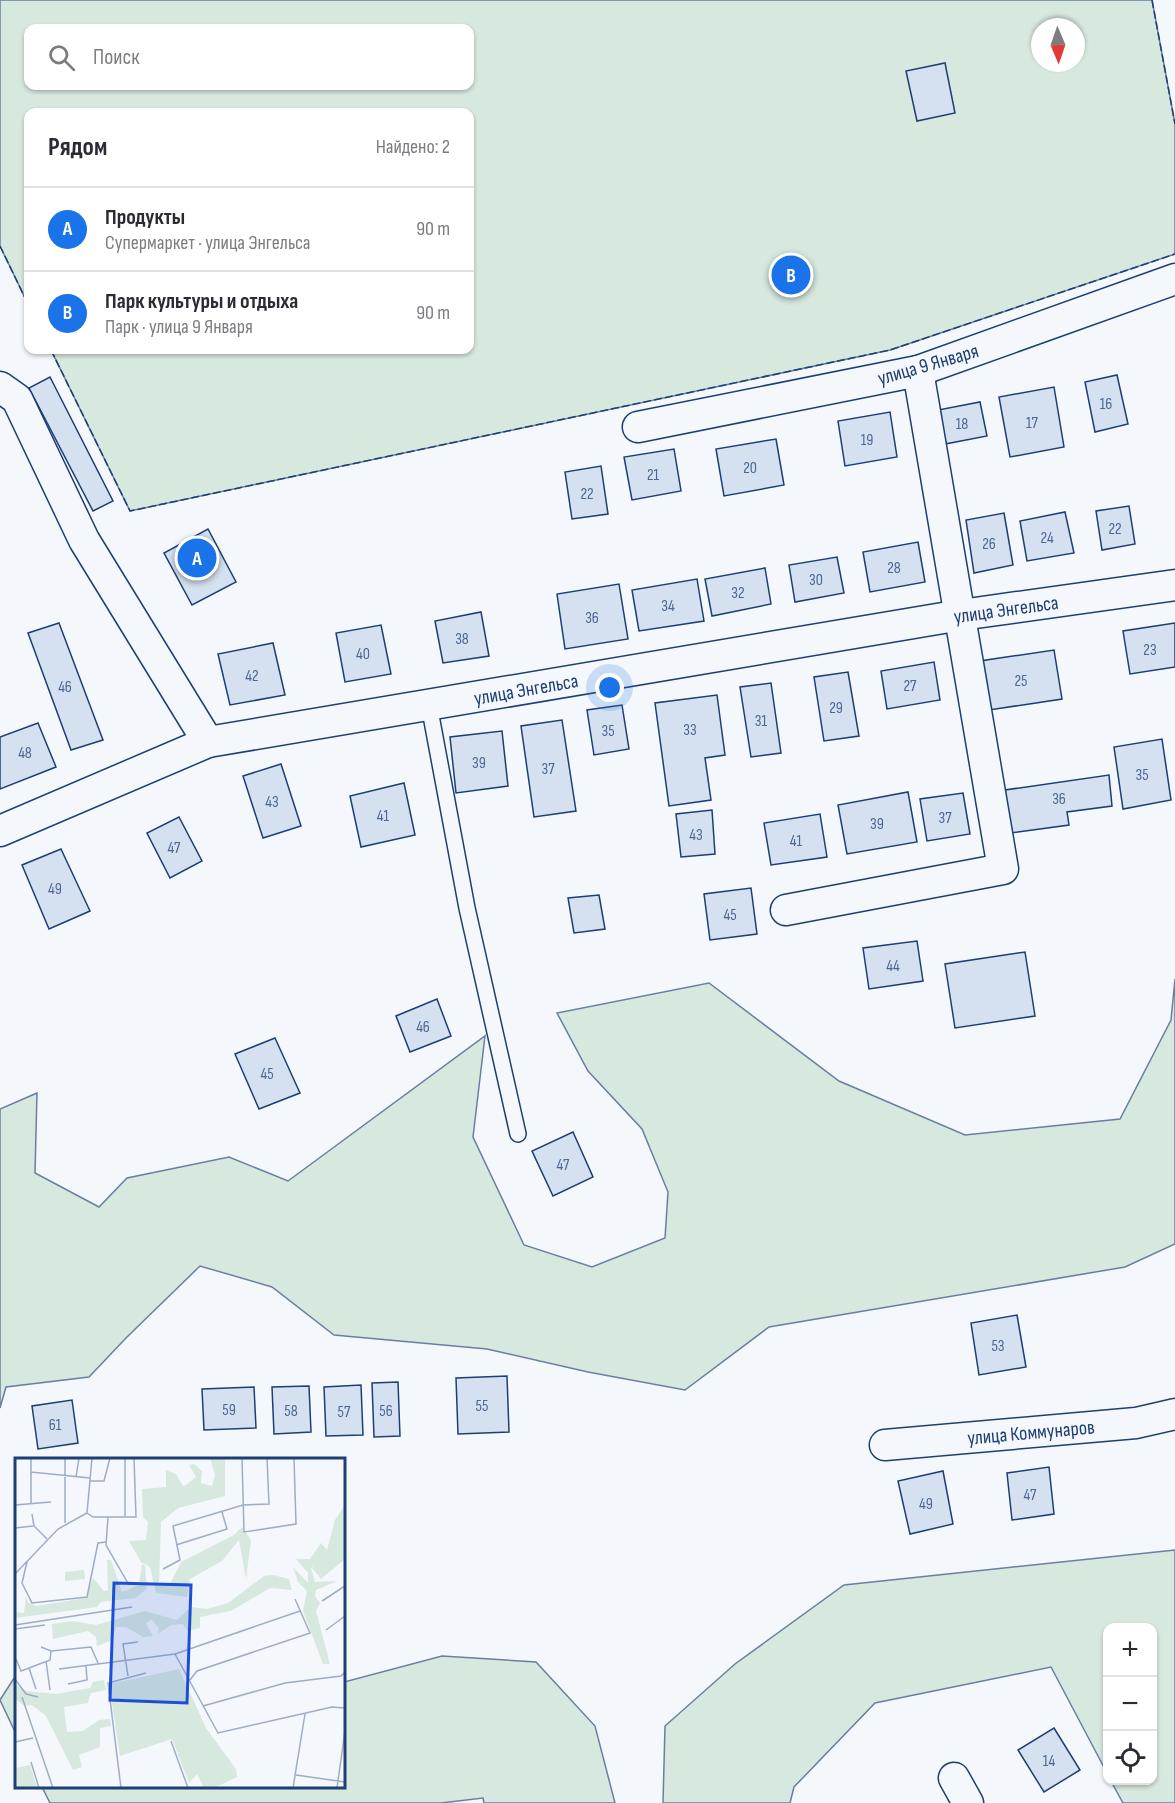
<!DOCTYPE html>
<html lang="ru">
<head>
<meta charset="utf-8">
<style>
	body { margin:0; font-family:"Sofia Sans Condensed",sans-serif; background:#f2f2f3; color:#2b2b33 }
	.controls { position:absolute; right:18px; bottom:18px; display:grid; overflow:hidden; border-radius:12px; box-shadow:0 2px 4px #0004 }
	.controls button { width:54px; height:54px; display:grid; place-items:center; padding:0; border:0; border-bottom:2px solid #e1e1e2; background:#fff; color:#2b2b33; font:30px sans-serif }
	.compass { position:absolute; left:1031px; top:18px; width:54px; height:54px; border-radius:50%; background:#fff; box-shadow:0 2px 4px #0004; rotate:178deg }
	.you { position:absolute; left:610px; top:688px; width:21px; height:21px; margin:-15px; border:4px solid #fff; border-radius:50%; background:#1a73e8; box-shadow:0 0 0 9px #1a73e833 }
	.badge { display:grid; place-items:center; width:39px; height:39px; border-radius:50%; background:#1a73e8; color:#fff; font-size:20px; font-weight:700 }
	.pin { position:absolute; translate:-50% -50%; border:3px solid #fff; box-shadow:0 2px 6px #0006 }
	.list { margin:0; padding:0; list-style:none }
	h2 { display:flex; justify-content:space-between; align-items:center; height:78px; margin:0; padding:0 24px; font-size:26px }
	h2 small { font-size:20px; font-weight:400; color:#7c7c81 }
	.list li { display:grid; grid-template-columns:39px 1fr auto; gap:18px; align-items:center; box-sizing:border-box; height:84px; padding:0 24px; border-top:2px solid #e1e1e2 }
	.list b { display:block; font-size:22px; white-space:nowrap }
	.list p { margin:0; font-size:20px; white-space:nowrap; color:#7c7c81 }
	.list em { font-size:20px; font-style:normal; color:#7c7c81 }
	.icon { flex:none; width:33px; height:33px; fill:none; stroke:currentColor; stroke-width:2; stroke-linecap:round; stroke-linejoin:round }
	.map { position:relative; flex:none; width:1175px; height:1803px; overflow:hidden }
	.search { position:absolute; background:#fff; box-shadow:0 2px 4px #0004; left:24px; top:24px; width:450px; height:66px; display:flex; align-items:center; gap:15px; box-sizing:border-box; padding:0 21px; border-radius:12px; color:#7c7c81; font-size:22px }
	.panel { position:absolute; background:#fff; box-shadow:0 2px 4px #0004; left:24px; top:108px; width:450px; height:246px; border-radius:12px }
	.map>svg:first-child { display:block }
	.green { fill:#d7e8df; stroke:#687fa3; stroke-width:1.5; fill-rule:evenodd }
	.building { fill:#d5e0f0; stroke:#1d3f73; stroke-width:1.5 }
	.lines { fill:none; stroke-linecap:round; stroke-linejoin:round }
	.service-casing { stroke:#1d3f73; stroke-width:18 }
	.minor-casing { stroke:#1d3f73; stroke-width:33 }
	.service { stroke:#f4f7fb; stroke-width:15 }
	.minor { stroke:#f4f7fb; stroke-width:30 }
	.fence { stroke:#1d3f73; stroke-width:1.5; stroke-dasharray:8 3; stroke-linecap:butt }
	.labels { text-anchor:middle; stroke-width:4.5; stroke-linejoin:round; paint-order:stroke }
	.number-label { font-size:16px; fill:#4b6792 }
	.street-label { font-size:20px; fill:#1d3f73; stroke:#f4f7fb }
	.inset-road { fill:none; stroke:#9eadc5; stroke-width:1.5 }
	.view { fill:#1d4ed8; fill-opacity:0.15; stroke:#1d4ed8; stroke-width:3 }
	.inset-edge { fill:none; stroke:#1d3f73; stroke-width:3 }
</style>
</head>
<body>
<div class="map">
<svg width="1175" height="1803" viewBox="0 0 1175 1803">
	<rect width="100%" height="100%" fill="#f4f7fb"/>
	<g class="green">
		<path d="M0,0H1152L1175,124V254L890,350L130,511L51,350H470V112H28V304L0,246ZM1040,27H1076V63H1040ZM28,28H470V86H28Z"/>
		<path d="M1175,979V1244L1125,1267L769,1327L685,1390L588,1372L487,1349L334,1335L272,1287L200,1266L126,1338L89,1377L6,1387L0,1408V1109L37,1093L35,1173L99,1207L127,1178L229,1157L288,1181L485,1036L473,1137L524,1245L592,1267L665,1238L668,1192L642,1129L588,1071L557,1013L709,983L839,1081L965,1135L1120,1119L1171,1020Z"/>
		<path d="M1175,1550V1803H1123L1111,1781L1152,1780V1628H1108L1107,1773L1051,1667L875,1703L794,1787L790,1803H663L665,1726L735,1664L844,1585Z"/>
		<path d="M442,1656L536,1662L595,1726L615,1803H484L483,1798L441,1803H50L42,1787L344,1786V1682Z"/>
		<path d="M16,1675V1734L0,1700Z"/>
	</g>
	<g class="building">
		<path d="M945,63L955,113L917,121L906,71Z"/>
		<path d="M1117,375L1128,424L1095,432L1085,382Z"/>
		<path d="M50,377L113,501L93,511L29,388Z"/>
		<path d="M1054,387L1064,447L1010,457L999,397Z"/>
		<path d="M980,402L987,436L945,444L938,410Z"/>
		<path d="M890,412L897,457L845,466L838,421Z"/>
		<path d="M776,439L784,485L724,496L716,449Z"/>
		<path d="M674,449L681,491L632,500L624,457Z"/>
		<path d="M601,466L608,514L572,519L565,472Z"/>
		<path d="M1129,506L1135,544L1102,550L1096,511Z"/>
		<path d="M1065,512L1074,553L1027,561L1020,521Z"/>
		<path d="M1004,513L1013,565L974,573L966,520Z"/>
		<path d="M208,529L236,582L192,605L164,553Z"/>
		<path d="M918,542L925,582L870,592L863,552Z"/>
		<path d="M837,557L844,593L795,602L789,565Z"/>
		<path d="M765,568L771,604L712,616L705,579Z"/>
		<path d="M697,579L704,621L639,631L632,590Z"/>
		<path d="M619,584L628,639L565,649L557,594Z"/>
		<path d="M481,612L489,656L443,663L435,621Z"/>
		<path d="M59,623L103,740L71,750L28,633Z"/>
		<path d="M1175,623V667L1130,674L1123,631Z"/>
		<path d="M381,625L391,674L345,682L336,633Z"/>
		<path d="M273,643L285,695L230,705L218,654Z"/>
		<path d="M1054,650L1062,699L989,710L980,661Z"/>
		<path d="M934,662L940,700L887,709L881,671Z"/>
		<path d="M848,672L859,736L824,741L814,677Z"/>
		<path d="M771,683L781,753L751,757L740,687Z"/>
		<path d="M717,695L725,755L705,758L711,800L669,806L655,703Z"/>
		<path d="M622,705L629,749L594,755L587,710Z"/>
		<path d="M562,720L576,811L534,817L521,726Z"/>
		<path d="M38,723L56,767L0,789V737Z"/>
		<path d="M502,731L508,786L456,793L450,737Z"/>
		<path d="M1162,739L1171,800L1123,809L1114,747Z"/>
		<path d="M281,764L301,826L263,838L243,776Z"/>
		<path d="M1109,775L1112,806L1067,812L1069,825L1010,833L1005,790Z"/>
		<path d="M404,783L415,835L361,847L350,796Z"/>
		<path d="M908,792L917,842L847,854L838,805Z"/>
		<path d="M963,793L970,834L927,841L920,799Z"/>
		<path d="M712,810L715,854L681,857L676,814Z"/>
		<path d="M820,814L827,857L771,865L764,823Z"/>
		<path d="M179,817L202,861L170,878L147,833Z"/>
		<path d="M61,849L90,911L49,929L22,865Z"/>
		<path d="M751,888L757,934L710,940L704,894Z"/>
		<path d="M599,895L605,929L574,933L568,898Z"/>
		<path d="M917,941L923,981L869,989L863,948Z"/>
		<path d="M1025,952L1035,1016L955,1028L945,964Z"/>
		<path d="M437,999L451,1036L410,1052L396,1016Z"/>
		<path d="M275,1038L300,1093L259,1109L235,1054Z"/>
		<path d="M573,1132L593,1177L553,1196L532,1151Z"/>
		<path d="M1017,1315L1026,1367L979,1375L971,1323Z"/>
		<path d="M507,1376L509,1432L458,1434L456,1378Z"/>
		<path d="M398,1382L400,1436L374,1437L372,1383Z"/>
		<path d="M361,1385L363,1435L326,1436L324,1387Z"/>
		<path d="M309,1386L311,1432L274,1434L272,1387Z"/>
		<path d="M254,1387L256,1428L204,1430L202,1389Z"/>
		<path d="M72,1400L78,1443L38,1449L32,1406Z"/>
		<path d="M1049,1467L1054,1514L1012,1520L1007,1473Z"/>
		<path d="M943,1471L953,1524L910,1534L898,1481Z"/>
		<path d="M1054,1728L1080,1770L1044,1792L1018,1750Z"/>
	</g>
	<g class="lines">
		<g class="service-casing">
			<path id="service" d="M429,705L467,908L518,1134"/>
		</g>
		<g class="minor-casing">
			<g id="minor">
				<path d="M0,387L17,399L84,540L208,742"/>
				<path d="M638,427L918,371L1175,279"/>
				<path d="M0,831L208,742L961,615L1175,585"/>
				<path d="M786,910L1003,869L918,371"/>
				<path d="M885,1445L1136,1423L1175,1414"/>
				<path d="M954,1778L968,1803"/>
			</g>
		</g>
		<use href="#service" class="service"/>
		<use href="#minor" class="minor"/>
		<g class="fence">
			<path d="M1152,0L1175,124"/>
			<path d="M0,246L28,304"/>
			<path d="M51,350L130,511L890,350L1175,254"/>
		</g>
	</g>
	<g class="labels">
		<g class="number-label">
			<text x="1106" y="409">16</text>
			<text x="1032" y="428">17</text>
			<text x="962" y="429">18</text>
			<text x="867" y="445">19</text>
			<text x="750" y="473">20</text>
			<text x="653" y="480">21</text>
			<text x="587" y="499">22</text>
			<text x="1115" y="534">22</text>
			<text x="1047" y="543">24</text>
			<text x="989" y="549">26</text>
			<text x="894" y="573">28</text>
			<text x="816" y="585">30</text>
			<text x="738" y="598">32</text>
			<text x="668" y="611">34</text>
			<text x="592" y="623">36</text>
			<text x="462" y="644">38</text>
			<text x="1150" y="655">23</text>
			<text x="363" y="659">40</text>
			<text x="252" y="681">42</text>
			<text x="1021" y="686">25</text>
			<text x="910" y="691">27</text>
			<text x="65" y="692">46</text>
			<text x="836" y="713">29</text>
			<text x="761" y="726">31</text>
			<text x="690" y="735">33</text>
			<text x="608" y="736">35</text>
			<text x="25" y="758">48</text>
			<text x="479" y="768">39</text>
			<text x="548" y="774">37</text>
			<text x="1142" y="780">35</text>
			<text x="1059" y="804">36</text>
			<text x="272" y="807">43</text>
			<text x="383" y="821">41</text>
			<text x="945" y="823">37</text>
			<text x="877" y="829">39</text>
			<text x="696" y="840">43</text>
			<text x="796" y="846">41</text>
			<text x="174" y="853">47</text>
			<text x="55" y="894">49</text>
			<text x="730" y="920">45</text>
			<text x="893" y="971">44</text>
			<text x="423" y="1032">46</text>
			<text x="267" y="1079">45</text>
			<text x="563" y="1170">47</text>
			<text x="998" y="1351">53</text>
			<text x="482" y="1411">55</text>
			<text x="229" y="1415">59</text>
			<text x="291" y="1416">58</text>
			<text x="386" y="1416">56</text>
			<text x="344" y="1417">57</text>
			<text x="55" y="1430">61</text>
			<text x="1030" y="1500">47</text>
			<text x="926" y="1509">49</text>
			<text x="1049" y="1766">14</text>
		</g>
		<g class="street-label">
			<text transform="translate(928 364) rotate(-16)" y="7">улица 9 Января</text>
			<text transform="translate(1006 609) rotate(-8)" y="7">улица Энгельса</text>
			<text transform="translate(526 689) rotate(-10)" y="7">улица Энгельса</text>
			<text transform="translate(1031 1432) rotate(-5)" y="7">улица Коммунаров</text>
		</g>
	</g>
	<g transform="translate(15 1458)">
		<rect width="330" height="330" fill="#f4f7fb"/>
		<path d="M195,0H210V38L163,50L146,64L144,126H155L166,104L219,77L227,69L236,82L231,121L224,82L207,103L175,121L172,139L141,135L135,109L126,104L114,83L131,82L133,64L128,59L127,31L151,29V12L161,16L168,28L171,27L181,19L174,7L179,6L187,13L186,25L197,28L200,17ZM330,47V101L306,121L297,110L301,105L296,110L300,124L322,123L301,132L300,138L305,145L301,153L315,206H308L288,153L292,133L283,124L278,109L293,125V115L281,101H295L306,85L312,92L320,62ZM92,102H96L107,134L124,127L127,106L130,108L132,131L120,140L86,144L82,149L0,160V154L9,155L11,138L13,144L21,148L71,140L78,120L89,133L93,132ZM69,112L70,121L50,123V114ZM258,117L274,121L277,132L255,130L216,153L185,159V170L172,173L168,166L156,167L143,176L144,170L136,161L131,166L138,178L128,179L111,169H101L97,182L82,188L81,179L73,173L38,181L37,166L57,163L81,167L130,153L162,162L176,149L192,151L213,145L249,118ZM164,211L191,270L221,311L222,319L199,330H189L182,316L174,325L157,281L105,298L94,226ZM89,222L91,232L76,235L73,245L49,249L52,274L68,273L84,262L95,261L96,268L85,270V289L64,297L67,309L58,312L31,258L17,247L10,248L0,241V226L12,233L41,236L75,230L78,224ZM15,307L22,329L0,330V310Z" fill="#d7e8df"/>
		<path class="inset-road" d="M50,0V65M227,0L229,74L281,66L279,0M16,14L75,20M61,19L64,0M75,23H89L95,0M16,46V0M0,47L36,44M72,55L78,59H121L119,0M72,55L77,0M17,56L19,68L32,81M110,58V0M93,59L91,87L114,127M0,70L18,68M161,87L212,71L207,54M12,104L7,125L17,145L72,139L83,85L91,84M148,111L165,102L158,68L228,47L254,46L252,0M0,116L43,71L72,55M307,143L330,128M0,167L117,149M0,171L30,167M311,172L330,158M26,189L36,193L76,189L83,205M160,196L203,275L317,249L330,250M1,201L6,213L14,210L21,231M31,203L35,232M14,210L35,202L36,193M44,211L160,196L285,153M113,218L108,186L123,184M0,221L11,236L23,239M175,222L182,213L295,175L280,141M53,226L72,222L71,208M7,239L38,330M188,248L270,225L326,218L330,214M156,283L173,330M0,284L18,280M16,304L24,330M281,317L330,324M106,330L93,225L131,215M278,330L290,256M322,330L330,273"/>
		<path class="view" d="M99,125L176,127L172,245L95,242Z"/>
		<rect width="330" height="330" class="inset-edge"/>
	</g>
</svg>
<div class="controls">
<button>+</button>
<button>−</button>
<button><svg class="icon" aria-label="locate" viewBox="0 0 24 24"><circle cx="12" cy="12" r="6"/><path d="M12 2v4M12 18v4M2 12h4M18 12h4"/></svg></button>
</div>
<svg class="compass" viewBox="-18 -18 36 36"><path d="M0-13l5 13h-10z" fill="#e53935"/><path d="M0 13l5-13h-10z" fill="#7c7c81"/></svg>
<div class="you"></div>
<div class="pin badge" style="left:197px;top:558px">A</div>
<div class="pin badge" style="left:791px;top:275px">B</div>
<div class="search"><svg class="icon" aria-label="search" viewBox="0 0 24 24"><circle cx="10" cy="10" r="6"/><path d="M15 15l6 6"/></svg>Поиск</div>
<section class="panel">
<h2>Рядом<small>Найдено: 2</small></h2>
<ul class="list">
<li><span class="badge">A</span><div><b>Продукты</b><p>Супермаркет · улица Энгельса</p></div><em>90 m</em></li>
<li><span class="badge">B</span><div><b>Парк культуры и отдыха</b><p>Парк · улица 9 Января</p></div><em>90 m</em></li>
</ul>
</section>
</div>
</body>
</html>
